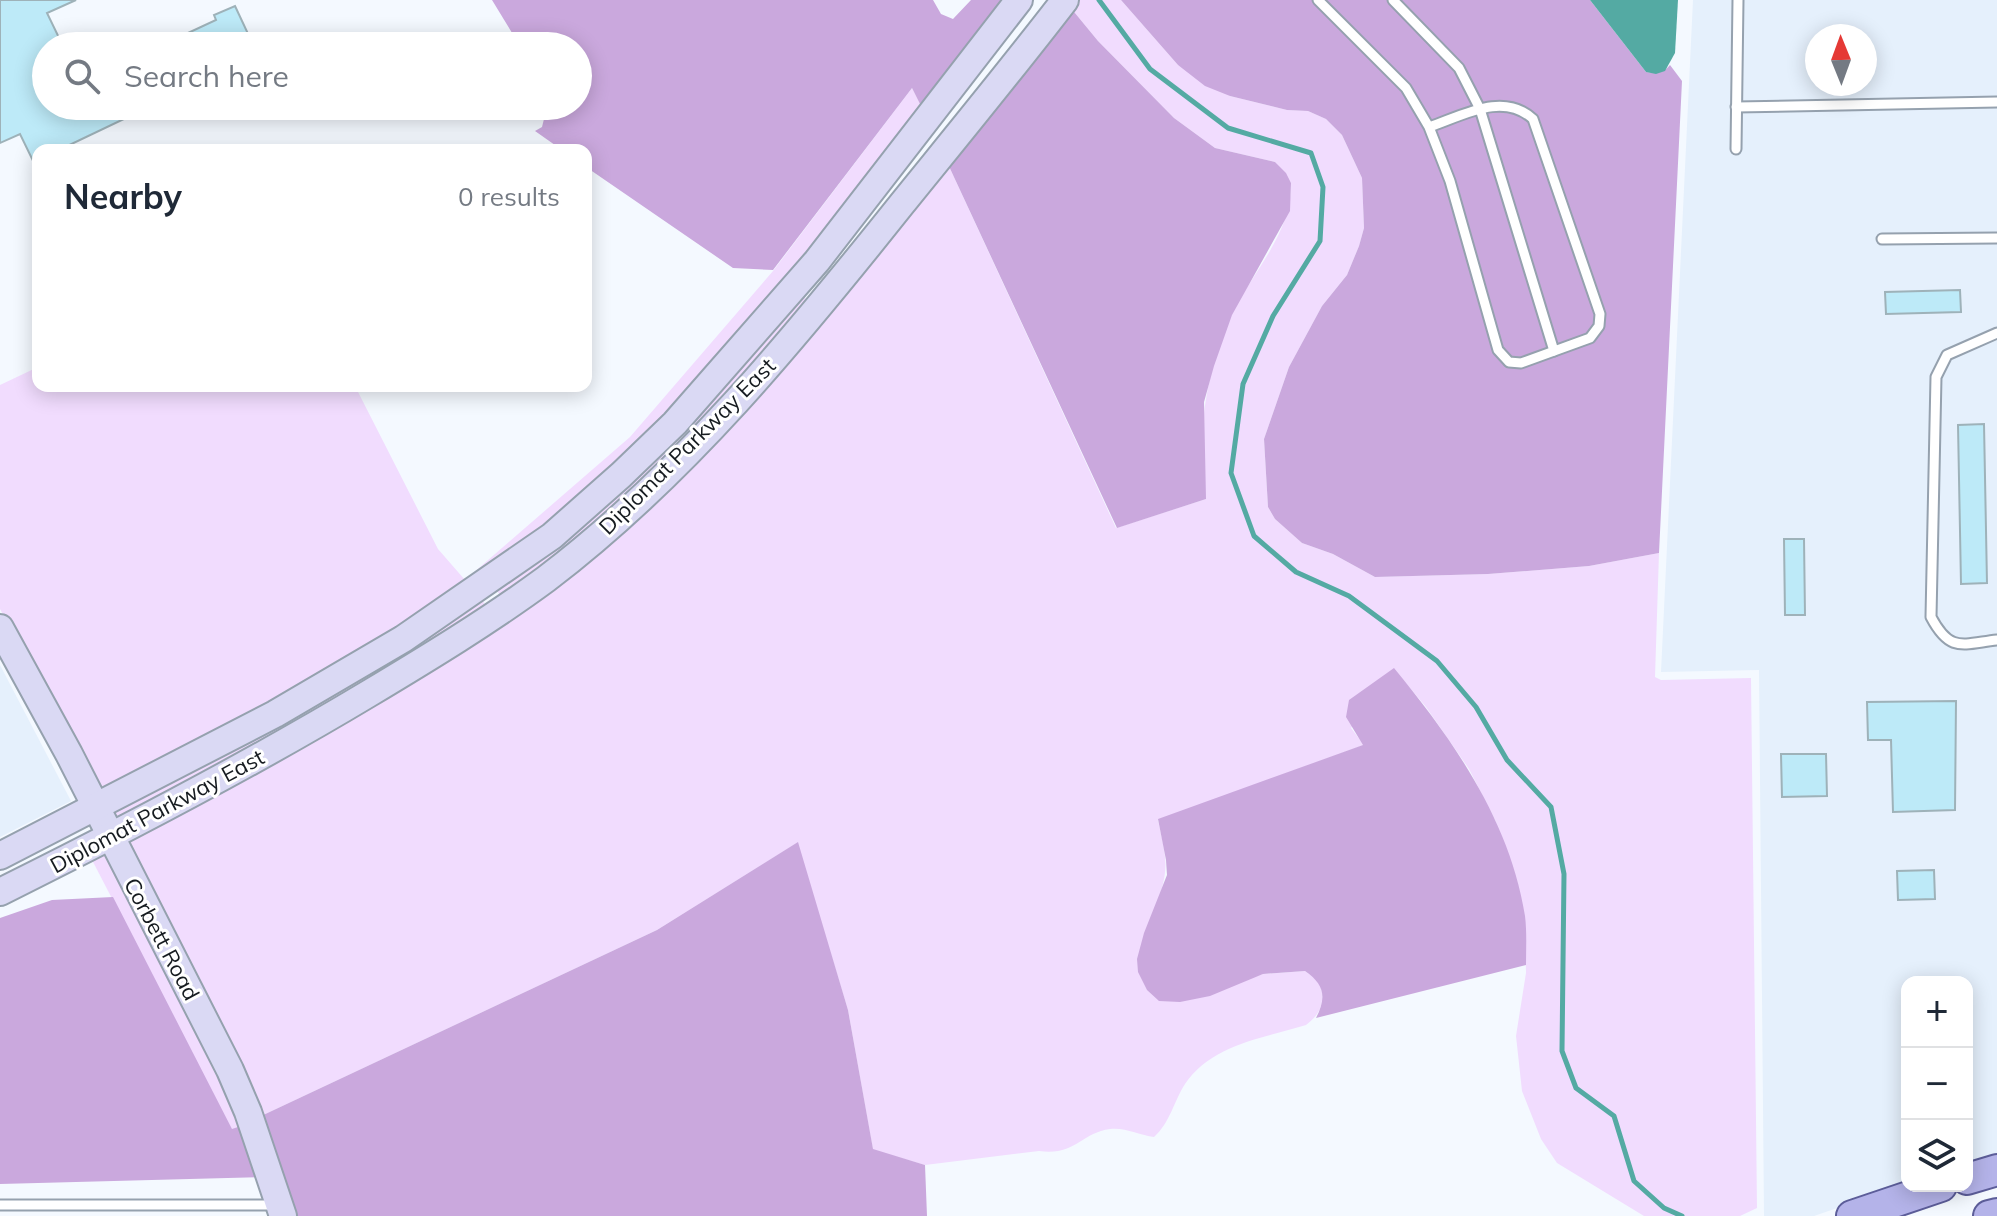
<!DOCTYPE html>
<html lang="en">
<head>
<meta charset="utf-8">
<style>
	body { margin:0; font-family:Mulish,sans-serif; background:#f2f2f3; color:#1f2937 }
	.controls { position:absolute; right:24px; bottom:24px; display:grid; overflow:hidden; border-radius:16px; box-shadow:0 4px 20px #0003 }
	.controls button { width:72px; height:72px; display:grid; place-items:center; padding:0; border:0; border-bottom:2px solid #e0e1e3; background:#fff; color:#1f2937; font:40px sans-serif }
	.compass { position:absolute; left:1805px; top:24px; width:72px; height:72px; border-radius:50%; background:#fff; box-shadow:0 4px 20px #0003; rotate:359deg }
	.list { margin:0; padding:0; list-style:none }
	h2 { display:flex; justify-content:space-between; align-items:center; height:104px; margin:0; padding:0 32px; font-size:34px }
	h2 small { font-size:26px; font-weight:400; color:#747a83 }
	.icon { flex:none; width:44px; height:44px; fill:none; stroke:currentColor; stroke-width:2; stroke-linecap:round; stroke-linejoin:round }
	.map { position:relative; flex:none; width:1997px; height:1216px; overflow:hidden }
	.search { position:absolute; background:#fff; box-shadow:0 4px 20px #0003; left:32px; top:32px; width:560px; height:88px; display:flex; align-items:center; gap:20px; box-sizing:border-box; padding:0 28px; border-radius:44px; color:#747a83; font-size:30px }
	.panel { position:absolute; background:#fff; box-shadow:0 4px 20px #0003; left:32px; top:144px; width:560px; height:248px; border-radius:16px }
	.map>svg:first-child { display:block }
	.built { fill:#e5f0fc; fill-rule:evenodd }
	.green { fill:#f1dcfe }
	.forest { fill:#caa8dd }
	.water { fill:#54aaa3 }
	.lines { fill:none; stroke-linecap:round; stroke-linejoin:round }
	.stream { stroke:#54aaa3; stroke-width:5 }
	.building { fill:#bdeaf8; stroke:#9eb2b9; stroke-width:2 }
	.lane-casing { stroke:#95a1ae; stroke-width:13 }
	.secondary-casing { stroke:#95a1ae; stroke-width:30 }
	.primary-casing { stroke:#5c5d99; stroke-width:34 }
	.lane { stroke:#fff; stroke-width:9 }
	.secondary { stroke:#dad9f4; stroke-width:26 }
	.primary { stroke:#b4b3e9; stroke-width:30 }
	.labels { text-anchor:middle; stroke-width:6; stroke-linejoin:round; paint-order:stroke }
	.street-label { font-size:22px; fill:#161b20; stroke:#fff }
</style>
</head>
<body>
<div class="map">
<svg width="1997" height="1216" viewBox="0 0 1997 1216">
	<rect width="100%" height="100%" fill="#f4f9ff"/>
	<g class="built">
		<path d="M1693,0H1997V1158L1967,1167V982H1907V1184L1814,1216H1764L1759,670L1661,672ZM1817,36H1865V84H1817Z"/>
		<path d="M0,665L71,801L0,837Z"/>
	</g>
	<g class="green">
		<path d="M1076,0H1121L1178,65L1230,96L1287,110L1308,111L1326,119L1342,135L1362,178L1364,228L1359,246L1347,275L1322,306L1289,367L1264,439L1268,507L1275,519L1302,543L1333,554L1375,577L1488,574L1589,566L1659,553L1655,677L1661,680L1751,678L1757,1208L1740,1216H1644L1557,1163L1541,1139L1522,1091L1516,1036L1526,973L1525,919L1517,881L1495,820L1469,769L1426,707L1394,669L1351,728L1364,745L1158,820C1165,853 1170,865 1159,898L1241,981L1263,974L1305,971L1319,981C1326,1000 1322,1013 1306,1025C1264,1038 1212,1044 1185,1084C1174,1101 1170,1123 1154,1137C1140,1135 1124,1127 1110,1129C1081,1133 1075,1156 1039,1151L925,1165L873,1150L848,1010L797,843L657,930L259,1117L122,842L551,587L947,162L1116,528L1206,499C1195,441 1206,368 1232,314C1253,271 1292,233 1291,183L1275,162L1215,148L1174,118L1098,41L1070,7Z"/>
		<path d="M912,88L923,110L872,179L669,416L594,489L438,605L272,705L99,795L0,609V385L38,367V386H355L438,549L465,580L630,437L773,271Z"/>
		<path d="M800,294L810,302L790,327L620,505L502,598L495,588Z"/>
		<path d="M481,598L487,608L460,627L114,825L107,811Z"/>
		<path d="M106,850L244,1125L232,1130L91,858Z"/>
	</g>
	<g class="forest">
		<path d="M492,0H933L941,14L953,19L971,0H1007L923,110L912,88L773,270L733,268L586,167V150H562L535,131L542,127L544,119L558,114L554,106H578V46H520Z"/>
		<path d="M1121,0H1590L1646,72C1656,73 1663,74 1670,65L1682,81L1659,553L1589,566L1488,574L1375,577L1333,554L1302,543L1275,519L1268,507L1264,439L1289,367L1322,306L1347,275L1359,246L1364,228L1362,178L1342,135L1326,119L1308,111L1287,110L1230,96L1205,86L1178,65Z"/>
		<path d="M1070,7L1098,41L1174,118L1215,148L1275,162L1286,173L1291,183L1290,211L1232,315L1214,366L1204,402L1206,499L1117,528L947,162Z"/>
		<path d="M1394,668C1454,741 1510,821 1525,916C1527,932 1526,949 1526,965L1316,1018C1327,997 1324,984 1305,971L1263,974L1210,996L1180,1002L1159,1001L1147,990L1138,972L1137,959L1144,933L1167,875L1166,860L1158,819L1363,745L1346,717L1349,700Z"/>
		<path d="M798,842L848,1010L873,1149L925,1165L927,1216H292L259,1117L657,930Z"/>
		<path d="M113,897L232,1129L244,1125L261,1177L0,1184V918L52,900Z"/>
	</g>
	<path class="water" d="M1590,0H1678L1675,53L1665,71L1656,74L1646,72Z"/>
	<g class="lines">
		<path class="stream" d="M1099,0L1150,69L1228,128L1311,153L1323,187L1320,241L1273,316L1243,384L1231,473L1254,536L1296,572L1349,596L1437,661L1476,707L1507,760L1551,807L1564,874L1562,1051L1576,1088L1614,1116L1634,1181L1664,1208L1682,1216"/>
	</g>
	<g class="building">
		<path d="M0,0H76L47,13L63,46H46V106H120L126,118L59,150H38V171L20,134L0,143Z"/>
		<path d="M235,6L250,38L234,46H160L216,20L214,15Z"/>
		<path d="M1960,290L1961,312L1886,314L1885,292Z"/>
		<path d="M1984,424L1987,583L1961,584L1958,425Z"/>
		<path d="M1784,539H1804L1805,615H1785Z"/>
		<path d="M1956,701L1955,810L1893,812L1891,740H1868L1867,702Z"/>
		<path d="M1781,754H1826L1827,796L1782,797Z"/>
		<path d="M1934,870L1935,899L1898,900L1897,871Z"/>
	</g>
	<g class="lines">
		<g class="lane-casing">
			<g id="lane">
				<path d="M1318,0L1406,88L1429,127L1450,181L1498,350L1509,362L1521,363L1590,338L1599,326L1600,314L1533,119C1503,91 1462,116 1429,127"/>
				<path d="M1393,0L1459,68L1480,109L1554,351"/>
				<path d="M1736,107L1997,102"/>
				<path d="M1736,149L1738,0"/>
				<path d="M1882,239L1997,238"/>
				<path d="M1997,333L1947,355L1936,377L1931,617C1950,653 1962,644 1997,640"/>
				<path d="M0,1205H276"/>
			</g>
		</g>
		<g class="secondary-casing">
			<g id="secondary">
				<path d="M0,628L69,754L230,1070L248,1112L283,1216"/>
				<path d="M0,856L275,714L403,639L552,536L621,475L675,423L817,261L1019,0"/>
				<path d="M0,892C125,830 248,766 368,694C428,658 489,621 546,579C683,475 795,338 901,205C956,137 1012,69 1065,0"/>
			</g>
		</g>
		<g class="primary-casing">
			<g id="primary">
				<path d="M1967,1179L1997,1170"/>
				<path d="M1852,1216L1941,1186"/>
				<path d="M1989,1216L1997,1214"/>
			</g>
		</g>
		<use href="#lane" class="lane"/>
		<use href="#secondary" class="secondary"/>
		<use href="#primary" class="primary"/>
	</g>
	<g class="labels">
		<g class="street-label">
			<text transform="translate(687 446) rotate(-45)" y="8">Diplomat Parkway East</text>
			<text transform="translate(157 811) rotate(-28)" y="8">Diplomat Parkway East</text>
			<text transform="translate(162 939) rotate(62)" y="8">Corbett Road</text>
		</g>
	</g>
</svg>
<div class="controls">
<button>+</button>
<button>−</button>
<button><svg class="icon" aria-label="layers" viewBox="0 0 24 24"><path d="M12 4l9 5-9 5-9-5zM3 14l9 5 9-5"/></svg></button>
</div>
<svg class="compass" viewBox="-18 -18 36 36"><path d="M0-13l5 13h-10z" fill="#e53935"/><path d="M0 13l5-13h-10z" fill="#747a83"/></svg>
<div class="search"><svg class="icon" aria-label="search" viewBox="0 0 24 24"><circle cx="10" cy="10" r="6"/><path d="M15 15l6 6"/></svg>Search here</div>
<section class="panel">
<h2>Nearby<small>0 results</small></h2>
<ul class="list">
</ul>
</section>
</div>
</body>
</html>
